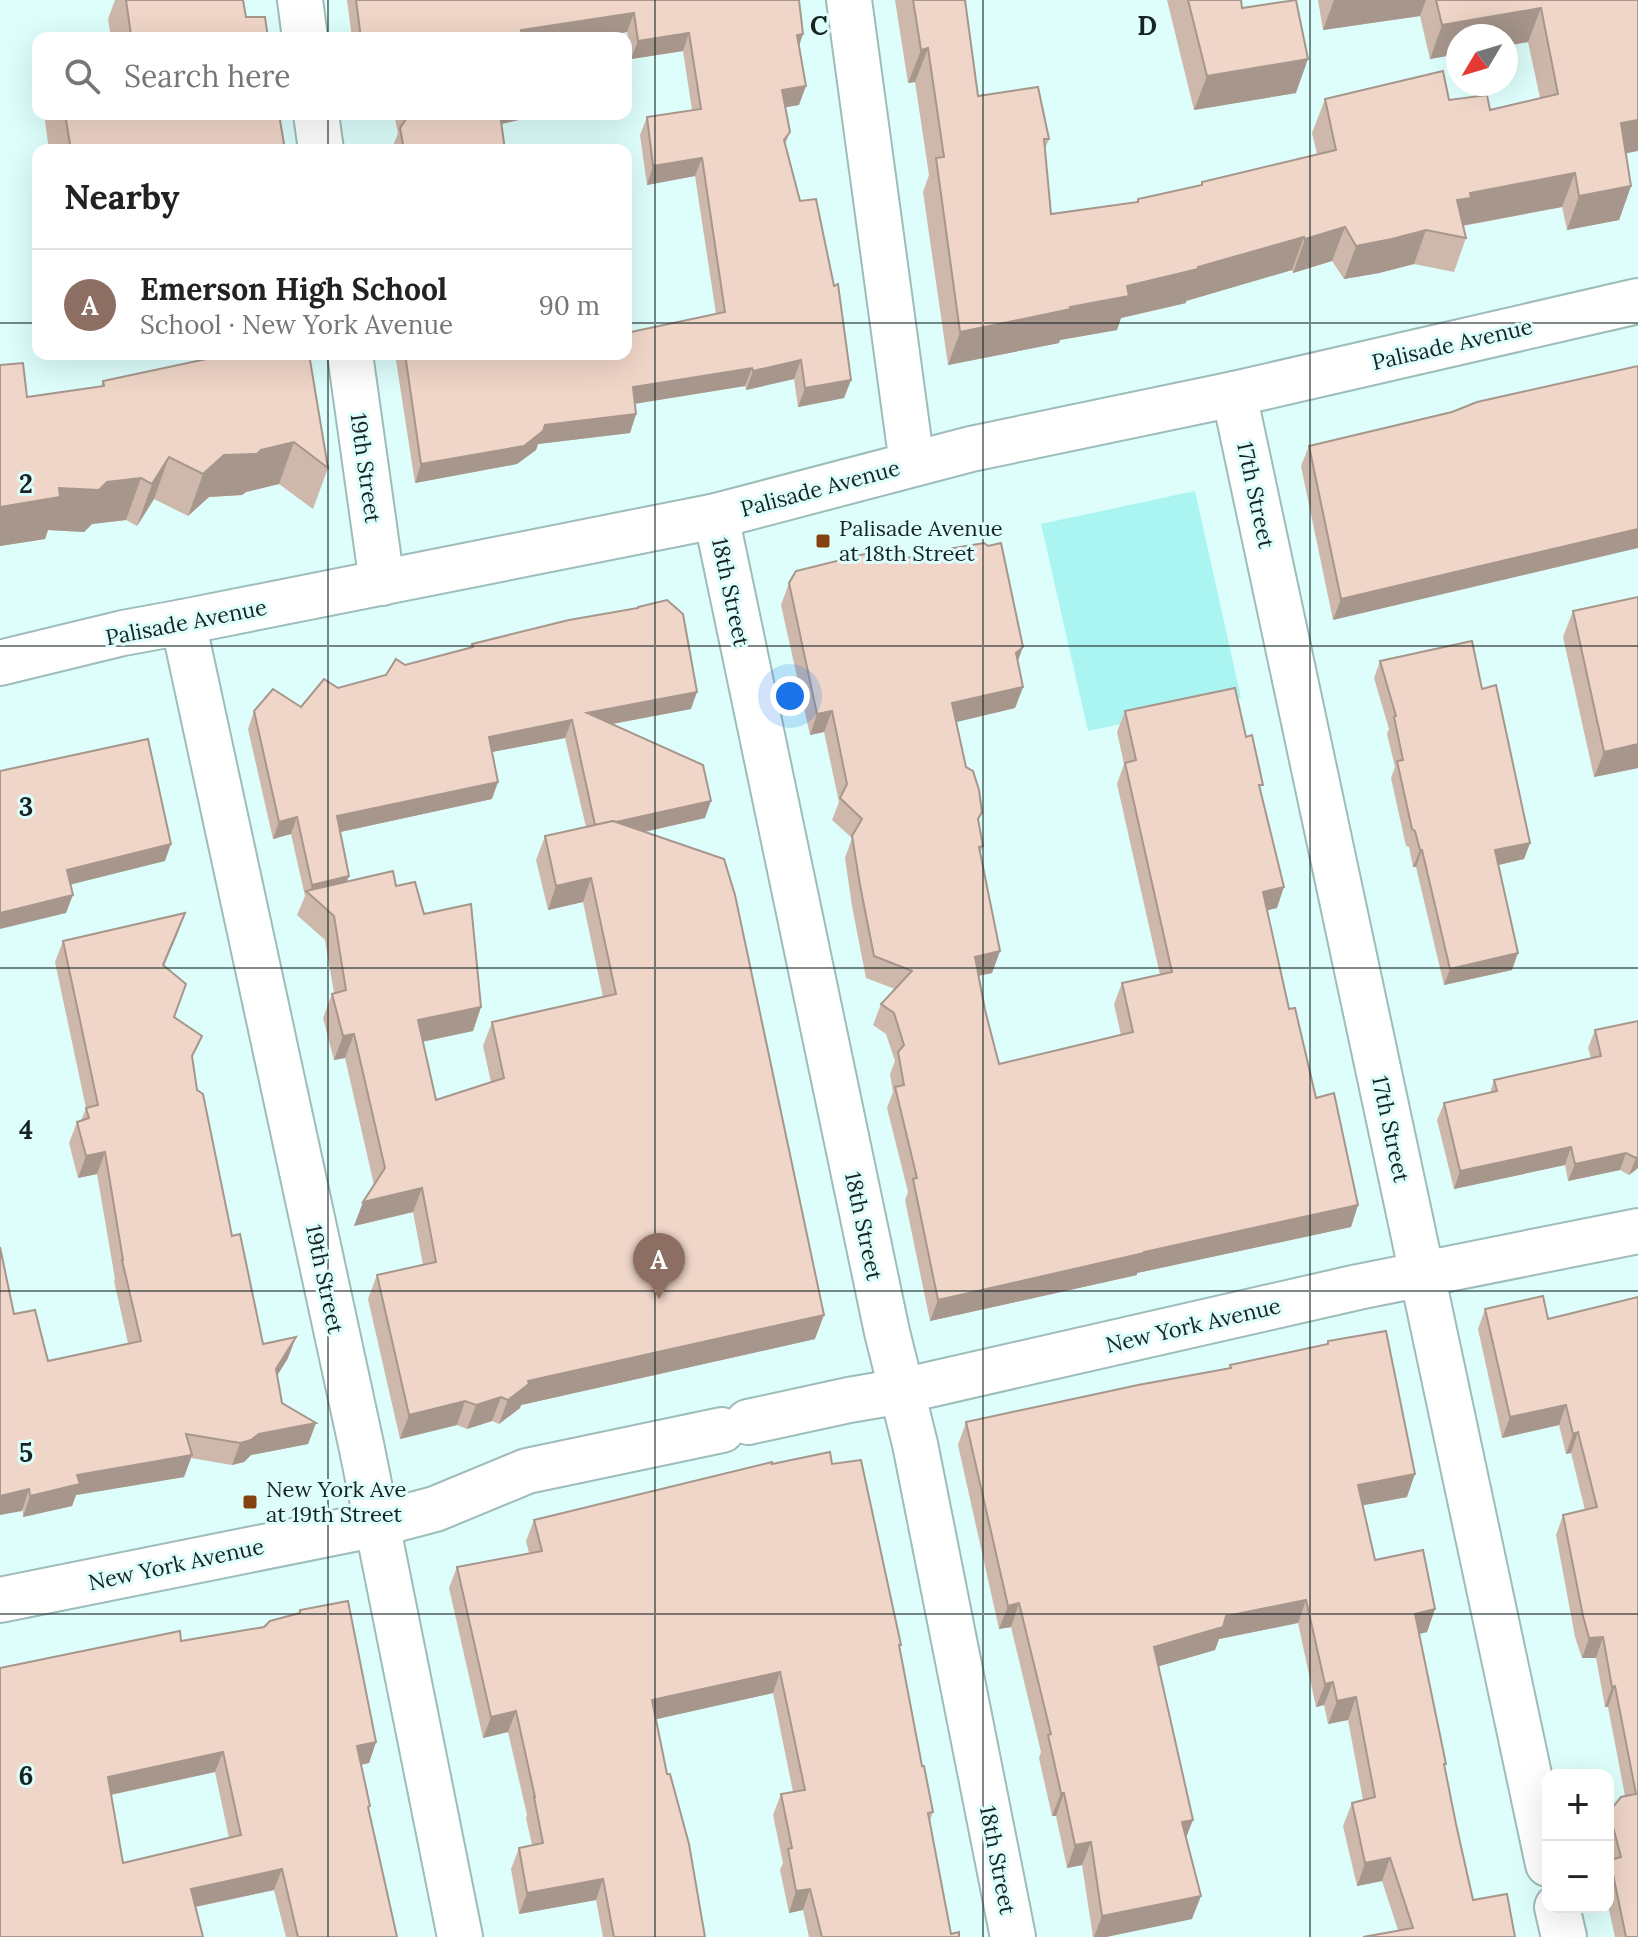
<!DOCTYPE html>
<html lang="en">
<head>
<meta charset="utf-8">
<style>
	body { margin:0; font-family:Lora,serif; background:#f6f6f6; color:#222 }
	.controls { position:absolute; right:24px; bottom:24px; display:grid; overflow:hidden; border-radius:16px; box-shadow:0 8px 32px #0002 }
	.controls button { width:72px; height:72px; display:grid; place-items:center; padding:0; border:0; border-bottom:2px solid #e0e0e0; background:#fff; color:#222; font:40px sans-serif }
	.compass { position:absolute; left:1446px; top:24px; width:72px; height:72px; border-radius:50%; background:#fff; box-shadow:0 8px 32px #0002; rotate:232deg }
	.you { position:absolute; left:790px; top:696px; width:28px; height:28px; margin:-20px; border:6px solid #fff; border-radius:50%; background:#1a73e8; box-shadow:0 0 0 12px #1a73e833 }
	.badge { display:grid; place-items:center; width:52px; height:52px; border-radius:50%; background:#844210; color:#fff; font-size:26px; font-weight:700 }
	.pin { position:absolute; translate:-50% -66px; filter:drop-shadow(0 2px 4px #0008) }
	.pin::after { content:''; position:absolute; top:42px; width:28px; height:24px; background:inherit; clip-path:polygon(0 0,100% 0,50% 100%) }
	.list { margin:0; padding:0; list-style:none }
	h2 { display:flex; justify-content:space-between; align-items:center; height:104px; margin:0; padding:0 32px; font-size:34px }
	h2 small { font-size:26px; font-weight:400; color:#767676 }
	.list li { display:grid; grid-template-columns:52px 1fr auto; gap:24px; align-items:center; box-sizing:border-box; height:112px; padding:0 32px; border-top:2px solid #e0e0e0 }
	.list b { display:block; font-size:30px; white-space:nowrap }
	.list p { margin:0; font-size:26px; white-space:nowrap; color:#767676 }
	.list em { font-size:26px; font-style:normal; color:#767676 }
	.icon { flex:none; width:44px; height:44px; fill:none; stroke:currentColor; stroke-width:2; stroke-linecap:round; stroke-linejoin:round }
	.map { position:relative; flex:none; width:1638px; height:1937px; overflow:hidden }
	.search { position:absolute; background:#fff; box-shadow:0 8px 32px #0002; left:32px; top:32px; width:600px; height:88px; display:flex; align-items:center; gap:20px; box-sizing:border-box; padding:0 28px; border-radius:16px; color:#767676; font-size:30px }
	.panel { position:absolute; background:#fff; box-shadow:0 8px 32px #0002; left:32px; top:144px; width:600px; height:216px; border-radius:16px }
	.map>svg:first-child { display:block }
	.green { fill:#aaf5f1 }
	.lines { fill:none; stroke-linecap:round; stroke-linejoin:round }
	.minor-casing { stroke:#9dbcba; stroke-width:48 }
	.major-casing { stroke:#9dbcba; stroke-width:48 }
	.minor { stroke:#fff; stroke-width:44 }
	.major { stroke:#fff; stroke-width:44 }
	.wall { fill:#ceb8ac; fill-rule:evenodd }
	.shaded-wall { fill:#a7968c }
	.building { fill:#efd6c8; stroke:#a7968c; stroke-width:2; fill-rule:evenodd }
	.grid { fill:none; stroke:#182424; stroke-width:2; stroke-opacity:0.55 }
	.poi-dot { fill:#844210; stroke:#ddfefb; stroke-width:3 }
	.labels { text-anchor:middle; stroke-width:6; stroke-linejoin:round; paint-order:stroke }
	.street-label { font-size:22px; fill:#182424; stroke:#ddfefb }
	.poi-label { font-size:22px; fill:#182424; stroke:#ddfefb; text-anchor:start }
	.grid-label { font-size:26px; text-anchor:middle; font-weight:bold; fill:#182424; stroke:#ddfefb; stroke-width:6; stroke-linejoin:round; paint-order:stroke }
</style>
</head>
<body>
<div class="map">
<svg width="1638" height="1937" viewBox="0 0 1638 1937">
	<rect width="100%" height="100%" fill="#ddfefb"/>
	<path class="green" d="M1195,491L1241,698L1088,731L1041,524Z"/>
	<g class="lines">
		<g class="minor-casing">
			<g id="minor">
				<path d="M300,0L305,38"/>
				<path d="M316,114L321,150"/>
				<path d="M350,354L382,583"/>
				<path d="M1234,394L1548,1864"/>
				<path d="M716,516L887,1332L915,1444L1013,1937"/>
				<path d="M183,622L362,1449L460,1937"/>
				<path d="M748,1422L849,1400L902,1391L1358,1287L1638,1231"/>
				<path d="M0,1600L378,1524L435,1509L527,1471L722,1430"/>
				<path d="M1557,1907L1564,1937"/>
			</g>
		</g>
		<g class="major-casing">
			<g id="major">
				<path d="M849,0L912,464"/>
				<path d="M0,663L123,633L183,622L716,516L971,449L1234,394L1638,301"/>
			</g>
		</g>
		<use href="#minor" class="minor"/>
		<use href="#major" class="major"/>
	</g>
	<g class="wall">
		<path d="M115,0H243L246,17L268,38H111L108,19Z"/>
		<path d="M347,0H799V105L785,107L790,132L785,145L800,201L851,380L844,398L798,407L794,379L746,390L745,386L635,404L636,414L630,433L538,444L536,450L517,464L415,483L395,354H626L716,314L695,176L647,185L640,135L647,117L692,110L683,51L631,59L627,32L586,38H352Z"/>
		<path d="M895,0H965L978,96L1049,139L1045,149L1051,214L1136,202L1138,199L1201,185L1202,182L1317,154L1312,133L1325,99L1449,100L1490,110L1540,98L1528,42L1506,46V36H1458V54L1430,59L1420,16L1323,30L1318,0H1638L1626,153L1631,186L1619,220L1567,230L1562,207L1463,226L1466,238L1454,272L1414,264L1379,273L1344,279L1332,261L1293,273L1292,270L1186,301V303L1121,318L1117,330L1060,340L1059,343L948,365L923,192L929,175L915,82L908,83Z"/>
		<path d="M1167,0H1241L1242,8L1296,93L1194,110Z"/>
		<path d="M44,114H279L285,150H49Z"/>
		<path d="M394,114H525L523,119L501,124L505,150H394L393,146L398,133Z"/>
		<path d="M230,354L328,468L313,509L279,484L246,492L242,495L209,497L188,516L154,499L137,526L126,520L92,524L84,532L48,530L45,539L0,546V365L27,397L101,386L103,381Z"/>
		<path d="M1452,412L1333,620L1301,466L1309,446Z"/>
		<path d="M888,563L1018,661L1023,687L1015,708L956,722L983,846L980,854L1000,951L992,973L978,976L985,1010L999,1064L1121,1035L1114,1004L1122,983L1160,975L1117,784L1124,764L1117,732L1125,711L1246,737L1261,790L1277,908L1267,910L1289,1009L1316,1098L1358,1205L1351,1227L1137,1273V1275L930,1321L905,1200L908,1192L887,1108L893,1092L890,1074L895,1061L886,1034L873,1025L881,1004L895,989L866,978L852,906L845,858L852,838L832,820L839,802L824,732L810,735L781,605L789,583Z"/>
		<path d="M1638,597V768L1594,777L1563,637L1573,611Z"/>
		<path d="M472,644L691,709L612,724L705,818L645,832L815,1339L521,1405L520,1408L499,1424L492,1421L467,1429L457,1425L400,1439L368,1299L377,1275L423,1265L413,1212L354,1226L374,1185L345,1058L334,1060L323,1018L332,994L334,993L325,940L297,915L305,896L291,834L273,839L248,729L254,711L301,707L338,688L386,675L405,665L471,647ZM565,738L586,827L545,836L536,860L548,910L583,902L603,997L492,1022L483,1046L491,1082L436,1100L423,1042L473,1031L481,1007L424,914L396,886L346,882L349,876L340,832L492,799V752Z"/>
		<path d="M1380,661L1482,689L1530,843L1524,859L1499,865L1512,970L1444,985L1416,867H1413L1409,847L1406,846L1391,778L1395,767L1387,734L1389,729L1374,678Z"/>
		<path d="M185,913L164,966L174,1017L193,1060L197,1090L232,1236L263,1344L288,1358L277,1376L282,1403L316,1423L308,1444L251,1455L244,1462L232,1465L191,1458L184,1477L76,1495L72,1506L23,1517L14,1314L48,1361L128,1343L114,1281L115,1279L97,1174L78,1178L69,1143L77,1122L81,1121L86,1108L55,962L63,941Z"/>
		<path d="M1638,1021V1168L1629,1175L1620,1170L1568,1181L1565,1165L1454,1189L1437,1120L1444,1103L1490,1093L1494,1080L1591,1058L1588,1048L1595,1030Z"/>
		<path d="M1638,1297V1937H1615L1608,1905V1866L1609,1862L1608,1857V1814L1625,1796L1608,1707H1605L1596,1658H1582L1575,1637L1556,1535L1563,1515L1585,1510L1571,1453L1566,1454L1559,1425L1502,1438L1478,1329L1485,1309L1548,1319Z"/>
		<path d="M1328,1341L1407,1497L1363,1505L1375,1560L1435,1609L1427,1632L1419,1634L1456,1824L1473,1900L1515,1937L1398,1930L1382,1881L1357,1886L1343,1826L1352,1803L1363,1800L1348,1720L1328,1724L1324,1705L1316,1707L1298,1623L1219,1639L1215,1650L1159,1666L1186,1839L1192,1919L1106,1937H1093L1082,1865L1067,1868L1056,1816H1052L1039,1758L1041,1752L1011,1627L999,1629L958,1445L966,1422L1229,1368L1230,1365L1327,1344Z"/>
		<path d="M772,1464H832L900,1647L922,1766L933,1812L930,1821L951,1934L959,1937H809L803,1910L789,1913L780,1870L783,1863L773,1815L781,1794L793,1792L773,1693L656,1719L667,1774L705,1937H603L596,1900L519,1914L511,1869L519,1848L532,1845L526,1818L527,1815L508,1732L483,1738L449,1588L457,1567L529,1553L526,1541L534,1520Z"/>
		<path d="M300,1610L376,1742L369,1763L361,1765L369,1809L397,1937H286L274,1890L196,1907L0,1937L181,1641L264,1627L299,1613ZM215,1772L229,1838L123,1863L111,1795Z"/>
	</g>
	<g class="shaded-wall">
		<path d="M1334,0H1426L1420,16L1323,30Z"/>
		<path d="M1541,8L1528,42L1506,46V36H1458V54L1430,59L1442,25Z"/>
		<path d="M634,13L627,32L586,38H519L521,30Z"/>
		<path d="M689,33L683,51L631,59L638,41Z"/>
		<path d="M803,34L797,52V35Z"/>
		<path d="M928,48L915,82L908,83L921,50Z"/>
		<path d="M1308,59L1296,93L1194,110L1207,76Z"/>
		<path d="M806,86L799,105L776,109L782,90Z"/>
		<path d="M496,114H525L523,119L492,126Z"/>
		<path d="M1638,120V151L1608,157L1621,123Z"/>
		<path d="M702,158L695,176L647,185L653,166Z"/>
		<path d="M1575,173L1562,207L1460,226L1457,200L1470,193Z"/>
		<path d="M1631,186L1619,220L1567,230L1579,196Z"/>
		<path d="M1345,227L1332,261L1293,273L1305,239Z"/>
		<path d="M1426,230L1414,264L1379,273L1344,279L1356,246Z"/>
		<path d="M1304,237L1292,270L1186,301V303L1121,318L1117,330L1060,340L1059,343L948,365L960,332L1070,307L1127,286Z"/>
		<path d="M801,360L794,379L746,390L753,371Z"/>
		<path d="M752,368L745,386L626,405L633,387Z"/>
		<path d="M851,380L844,398L798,407L805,388Z"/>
		<path d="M636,414L630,433L538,444L536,450L517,464L415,483L421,464L545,425Z"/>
		<path d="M294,442L279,484L246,492L242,495L209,497L188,516L203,474L224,455L261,450Z"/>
		<path d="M169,457L154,499L137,526L152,484Z"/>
		<path d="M141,478L126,520L92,524L84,532L48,530L45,539L0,546V507L59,488Z"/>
		<path d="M1638,529V548L1333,620L1341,599Z"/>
		<path d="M1023,647L1015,669L1016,653Z"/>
		<path d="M1023,687L1015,708L944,725L952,703Z"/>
		<path d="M697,692L691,709L580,730L587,713Z"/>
		<path d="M832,711L824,732L810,735L817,714Z"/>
		<path d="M572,720L565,738L482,754L489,737Z"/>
		<path d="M1638,744V768L1594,777L1604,752Z"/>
		<path d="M498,782L492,799L331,834L337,816Z"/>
		<path d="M711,801L705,818L590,844L596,827Z"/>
		<path d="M297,817L291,834L273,839L279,822Z"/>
		<path d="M1530,843L1524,859L1489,867L1495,850Z"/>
		<path d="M171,844L165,861L61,887L67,870Z"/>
		<path d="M1420,850H1422L1416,867H1413Z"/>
		<path d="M349,876L342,894H309L312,885Z"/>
		<path d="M591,878L583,902L548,910L556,886Z"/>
		<path d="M1284,887L1277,908L1255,913L1263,892Z"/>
		<path d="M73,895L66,913L0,929V913Z"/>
		<path d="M185,913L177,935L155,986L163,965Z"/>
		<path d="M1000,951L992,973L967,978L975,957Z"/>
		<path d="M1518,953L1512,970L1444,985L1450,969Z"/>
		<path d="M481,1007L473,1031L410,1044L418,1020Z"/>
		<path d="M354,1034L345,1058L334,1060L343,1036Z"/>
		<path d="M1571,1147L1565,1165L1454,1189L1460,1171Z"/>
		<path d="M105,1152L97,1174L78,1178L86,1156Z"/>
		<path d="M1626,1153L1620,1170L1568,1181L1575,1164Z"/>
		<path d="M1638,1156V1168L1629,1175L1636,1158Z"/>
		<path d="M422,1188L413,1212L354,1226L363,1202Z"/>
		<path d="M1358,1205L1351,1227L1137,1273V1275L930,1321L938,1300L1144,1252Z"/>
		<path d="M824,1315L815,1339L521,1405L520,1408L499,1424L508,1400L528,1381Z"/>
		<path d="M296,1337L288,1358L268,1390L276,1369Z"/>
		<path d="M501,1397L492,1421L467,1429L476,1405Z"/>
		<path d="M465,1401L457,1425L400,1439L409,1415Z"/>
		<path d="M1566,1405L1559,1425L1502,1438L1510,1417Z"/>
		<path d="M316,1423L308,1444L251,1455L244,1462L232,1465L240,1443L259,1434Z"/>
		<path d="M1578,1432L1571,1453L1566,1454L1573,1434Z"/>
		<path d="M192,1455L184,1477L76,1495L72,1506L23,1517L30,1496L77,1475Z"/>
		<path d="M1415,1474L1407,1497L1349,1508L1358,1485Z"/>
		<path d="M29,1489L22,1511L0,1515V1496Z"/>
		<path d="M1306,1600L1298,1623L1219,1639L1215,1650L1146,1670L1154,1647L1226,1616Z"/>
		<path d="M1019,1603L1011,1627L999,1629L1008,1606Z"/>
		<path d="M1435,1609L1427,1632L1407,1637L1415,1614Z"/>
		<path d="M1603,1637L1596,1658H1582L1589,1638Z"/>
		<path d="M780,1672L773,1693L644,1722L652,1700Z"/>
		<path d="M1333,1682L1324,1705L1316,1707L1325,1684Z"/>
		<path d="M1615,1686L1608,1707H1605L1612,1687Z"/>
		<path d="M1356,1697L1348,1720L1328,1724L1337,1701Z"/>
		<path d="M516,1711L508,1732L483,1738L491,1717Z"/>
		<path d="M376,1742L369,1763L349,1767L357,1746Z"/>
		<path d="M223,1752L215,1772L100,1797L108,1777Z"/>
		<path d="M1061,1793H1064L1056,1816H1052Z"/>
		<path d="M1193,1820L1184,1843L1182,1822Z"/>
		<path d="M1091,1842L1082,1865L1067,1868L1075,1845Z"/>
		<path d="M1390,1858L1382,1881L1357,1886L1365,1863Z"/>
		<path d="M282,1869L274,1890L184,1909L191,1889Z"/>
		<path d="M603,1879L596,1900L519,1914L527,1893Z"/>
		<path d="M810,1889L803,1910L789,1913L796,1891Z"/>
		<path d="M1201,1896L1192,1919L1106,1937H1094L1102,1916Z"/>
	</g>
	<g class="building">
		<path d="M126,0H243L246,17H265L268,38H116L131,35Z"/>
		<path d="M356,0H799L803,34L797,35L806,86L782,90L790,132L784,140L800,201L816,199L834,286L838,284L851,380L805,388L801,360L753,371L752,368L633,387L636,414L545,425L543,431L524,446L421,464L405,354H626V333L725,312L702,158L653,166L647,117L701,109L689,33L638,41L634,13L521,30L522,38H361Z"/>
		<path d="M913,0H965L978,96L1038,87L1049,139H1044L1051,214L1138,202V199L1202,185V182L1336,150L1325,99L1443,71L1449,100L1487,95L1490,110L1558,94L1541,8L1442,25L1436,0H1638V120L1621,123L1631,186L1579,196L1575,173L1470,193L1471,198L1457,200L1466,238L1426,230L1392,239L1356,246L1345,227L1305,239L1304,237L1198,267V269L1127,286L1129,296L1070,307L1071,309L960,332L936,158L944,157L928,48L921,50Z"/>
		<path d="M1188,0H1241L1242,8L1296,0L1308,59L1207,76Z"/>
		<path d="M65,114H279L285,150H71Z"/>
		<path d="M405,114H500L505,150H404L400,128L406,119Z"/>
		<path d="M230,354H309L328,468L294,442L261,450L257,454L224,455L203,474L169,457L152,484L141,478L107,482L99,490L59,488L60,497L0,507V365L23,363L27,397L104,386L103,381Z"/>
		<path d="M1638,366V529L1341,599L1309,446L1452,412L1477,402Z"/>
		<path d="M984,543L988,546L1001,543L1023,647L1016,653L1023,687L952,703L966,767L973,771L979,790L982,812L978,819L983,846L979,847L1000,951L975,957L985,1010L999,1064L1133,1032L1122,983L1172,972L1125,763L1136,760L1125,711L1235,688L1246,737L1252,735L1263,785H1259L1284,887L1263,892L1289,1009L1295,1008L1316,1098L1334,1093L1358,1205L1144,1252V1253L938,1300L913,1179L917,1178L895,1087L904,1085L898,1052L904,1045L894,1013L881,1004L912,971L874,956L860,885L852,836L862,819L840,798L847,784L832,711L817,714L789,583L796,571L885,549L888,563L919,555L932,562L942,550Z"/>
		<path d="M1638,597V744L1604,752L1573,611Z"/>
		<path d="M667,600L683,614L697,692L587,713L703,765L711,801L616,822L613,821L595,825L572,720L489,737L498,782L337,816L349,876L312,885L297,817L279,822L254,711L273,689L301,707L324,679L338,688L386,675L396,659L405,665L473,647L472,644L569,620L638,608V607Z"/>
		<path d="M1472,641L1482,689L1496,685L1530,843L1495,850L1518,953L1450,969L1422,850H1420L1415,831L1412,829L1397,761L1403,760L1394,717L1396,716L1380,661Z"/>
		<path d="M148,739L171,844L67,870L73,895L0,913V771Z"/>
		<path d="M613,821L724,859L735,895L824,1315L528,1381L529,1384L508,1400L501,1397L476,1405L465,1401L409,1415L377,1275L436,1262L422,1188L363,1202L385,1168L354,1034L343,1036L332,994L346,990L334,916L306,891L393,871L396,886L415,882L424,914L471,904L481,1007L418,1020L436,1100L504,1078L492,1022L616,994L591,878L556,886L545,836Z"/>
		<path d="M185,913L163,965L186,984L174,1017L202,1036L192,1056L197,1090L203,1094L232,1236L240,1234L263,1344L296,1337L276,1369L282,1403L316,1423L259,1434L251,1440L240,1443L186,1434L192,1455L77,1475L80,1484L30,1496L29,1489L0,1496V1247L14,1314L35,1310L48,1361L141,1341L122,1260H123L105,1152L86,1156L77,1122L89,1118L86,1108L98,1105L63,941Z"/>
		<path d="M1638,1021V1156L1636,1158L1626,1153L1575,1164L1571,1147L1460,1171L1444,1103L1497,1091L1494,1080L1601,1056L1595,1030Z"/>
		<path d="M1543,1296L1548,1319L1638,1297V1937H1626L1610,1860L1621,1857L1609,1812L1621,1797L1636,1794L1615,1686L1612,1687L1603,1637L1589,1638L1583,1616L1563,1515L1597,1507L1578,1432L1573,1434L1566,1405L1510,1417L1485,1309Z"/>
		<path d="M1386,1331L1415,1474L1358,1485L1375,1560L1423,1550L1435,1609L1415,1614L1446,1764H1444L1456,1824L1473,1900L1507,1894L1515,1937H1363L1413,1928L1390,1858L1365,1863L1352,1803L1375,1797L1356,1697L1337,1701L1333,1682L1325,1684L1306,1600L1226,1616L1223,1627L1154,1647L1193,1820L1182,1822L1201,1896L1102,1916L1091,1842L1075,1845L1064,1793H1061L1048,1735L1051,1734L1019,1603L1008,1606L966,1422L1138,1385L1231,1368L1230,1365L1328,1344V1341Z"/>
		<path d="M830,1452L832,1464L861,1460L901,1645H899L922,1766H924L933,1812L928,1813L951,1934L959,1932V1937H822L810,1889L796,1891L788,1849L792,1848L781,1794L805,1790L780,1672L652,1700L667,1774H670L689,1844L705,1937H614L603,1879L527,1893L519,1848L543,1843L534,1797H535L516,1711L491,1717L457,1567L542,1551L534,1520L772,1462V1464Z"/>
		<path d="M348,1601L376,1742L357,1746L370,1806L368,1807L397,1937H298L282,1869L191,1889L203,1937H0V1668L180,1631L181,1641L264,1627L270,1621L300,1613V1610ZM223,1752L241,1835L123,1863L108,1777Z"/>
	</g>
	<path class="grid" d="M328,0V38M655,0V1937M983,0V1937M1310,0V1937M328,114V150M0,323H38M626,323H1638M328,354V1937M0,646H1638M0,968H1638M0,1291H1638M0,1614H1638"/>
	<g class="poi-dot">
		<rect x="815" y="533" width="16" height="16" rx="4"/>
		<rect x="242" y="1494" width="16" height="16" rx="4"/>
	</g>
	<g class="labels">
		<g class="street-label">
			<text transform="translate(1452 344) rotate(-13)" y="8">Palisade Avenue</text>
			<text transform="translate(366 468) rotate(82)" y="8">19th Street</text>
			<text transform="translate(820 488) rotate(-15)" y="8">Palisade Avenue</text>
			<text transform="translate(1256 495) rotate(78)" y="8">17th Street</text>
			<text transform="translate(731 592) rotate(78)" y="8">18th Street</text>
			<text transform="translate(186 622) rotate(-11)" y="8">Palisade Avenue</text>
			<text transform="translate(1391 1129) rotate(78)" y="8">17th Street</text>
			<text transform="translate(864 1226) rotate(78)" y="8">18th Street</text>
			<text transform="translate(325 1279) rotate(78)" y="8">19th Street</text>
			<text transform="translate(1193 1325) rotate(-13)" y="8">New York Avenue</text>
			<text transform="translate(176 1564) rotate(-12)" y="8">New York Avenue</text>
			<text transform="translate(998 1860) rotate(79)" y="8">18th Street</text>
		</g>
		<g class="poi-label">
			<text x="839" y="536">Palisade Avenue<tspan x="839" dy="25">at 18th Street</tspan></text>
			<text x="266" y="1497">New York Ave<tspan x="266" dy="25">at 19th Street</tspan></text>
		</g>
	</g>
	<g class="grid-label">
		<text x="819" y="35">C</text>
		<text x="1147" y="35">D</text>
		<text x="26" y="493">2</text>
		<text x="26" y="816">3</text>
		<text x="26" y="1139">4</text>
		<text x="26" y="1462">5</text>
		<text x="26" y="1785">6</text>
	</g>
</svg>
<div class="controls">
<button>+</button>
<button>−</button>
</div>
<svg class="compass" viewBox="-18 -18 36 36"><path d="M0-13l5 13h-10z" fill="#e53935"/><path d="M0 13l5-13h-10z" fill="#767676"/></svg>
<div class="you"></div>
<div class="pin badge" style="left:659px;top:1299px;background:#8d6e63">A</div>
<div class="search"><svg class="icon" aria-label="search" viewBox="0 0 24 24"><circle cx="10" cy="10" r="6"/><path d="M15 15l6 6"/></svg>Search here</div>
<section class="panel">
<h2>Nearby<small></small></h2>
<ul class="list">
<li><span class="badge" style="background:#8d6e63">A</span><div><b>Emerson High School</b><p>School · New York Avenue</p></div><em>90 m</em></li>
</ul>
</section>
</div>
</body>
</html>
